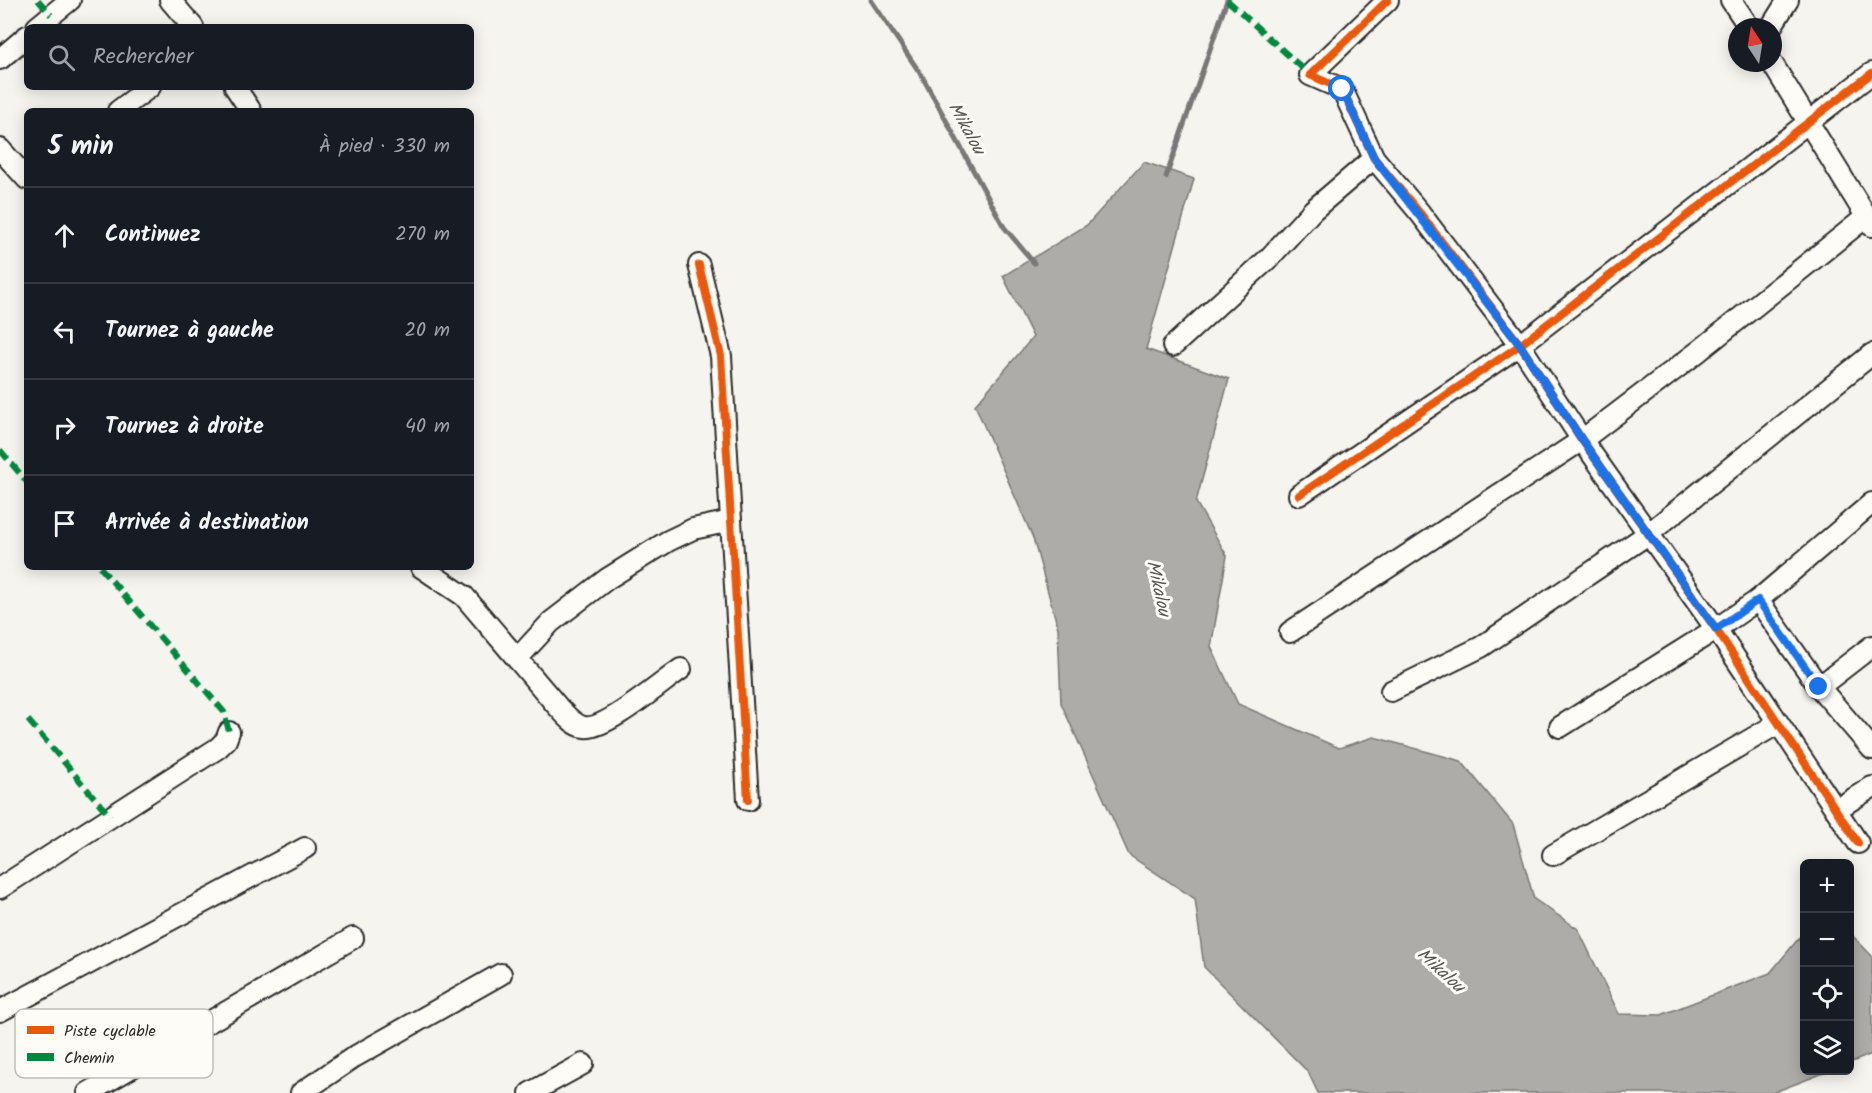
<!DOCTYPE html>
<html lang="fr">
<head>
<meta charset="utf-8">
<style>
	body { margin:0; font-family:Kalam,sans-serif; background:#242831; color:#f1f3f6 }
	.controls { position:absolute; right:18px; bottom:18px; display:grid; overflow:hidden; border-radius:9px; box-shadow:0 3px 15px #0003 }
	.controls button { width:54px; height:54px; display:grid; place-items:center; padding:0; border:0; border-bottom:2px solid #363941; background:#171b24; color:#f1f3f6; font:30px sans-serif }
	.compass { position:absolute; left:1728px; top:18px; width:54px; height:54px; border-radius:50%; background:#171b24; box-shadow:0 3px 15px #0003; rotate:348deg }
	.stop { position:absolute; width:18px; height:18px; margin:-14px; border:4px solid #1a73e8; border-radius:50%; background:#fff }
	.stop.end { background:#1a73e8; border-color:#fff; box-shadow:0 2px 6px #0008 }
	.list { margin:0; padding:0; list-style:none }
	h2 { display:flex; justify-content:space-between; align-items:center; height:78px; margin:0; padding:0 24px; font-size:26px }
	h2 small { font-size:20px; font-weight:400; color:#9ea1a6 }
	.list li { display:grid; grid-template-columns:39px 1fr auto; gap:18px; align-items:center; box-sizing:border-box; height:96px; padding:0 24px; border-top:2px solid #363941 }
	.list b { display:block; font-size:22px; white-space:nowrap }
	.list em { font-size:20px; font-style:normal; color:#9ea1a6 }
	.icon { flex:none; width:33px; height:33px; fill:none; stroke:currentColor; stroke-width:2; stroke-linecap:round; stroke-linejoin:round }
	.map { position:relative; flex:none; width:1872px; height:1093px; overflow:hidden }
	.search { position:absolute; background:#171b24; box-shadow:0 3px 15px #0003; left:24px; top:24px; width:450px; height:66px; display:flex; align-items:center; gap:15px; box-sizing:border-box; padding:0 21px; border-radius:9px; color:#9ea1a6; font-size:22px }
	.panel { position:absolute; background:#171b24; box-shadow:0 3px 15px #0003; left:24px; top:108px; width:450px; height:462px; border-radius:9px }
	.map>svg:first-child { display:block }
	.water { fill:#adaca9; stroke:#797877; stroke-width:1.5 }
	.lines { fill:none; stroke-linecap:round; stroke-linejoin:round }
	.stream { stroke:#797877; stroke-width:5 }
	.minor-casing { stroke:#2b2b2b; stroke-width:24 }
	.minor { stroke:#fdfcf7; stroke-width:20 }
	.quiet { stroke:#00873e; stroke-width:6; stroke-dasharray:12 6; stroke-linecap:butt }
	.cycleway-casing { stroke:#fdfcf7; stroke-width:11 }
	.cycleway { stroke:#e8590c; stroke-width:8 }
	.route { stroke:#1a73e8; stroke-width:8 }
	.labels { text-anchor:middle; stroke-width:6; stroke-linejoin:round; paint-order:stroke }
	.water-label { font-size:18px; font-style:italic; fill:#585857; stroke:#fdfcf7 }
	.key { fill:#fdfcf7; stroke:#bebdba; stroke-width:1.5 }
	.key-label { font-size:16px; fill:#2b2b2b }
</style>
</head>
<body>
<div class="map">
<svg width="1872" height="1093" viewBox="0 0 1872 1093">
	<rect width="100%" height="100%" fill="#f5f4ef"/>
	<filter id="ink" filterUnits="userSpaceOnUse"><feTurbulence type="fractalNoise" baseFrequency=".0167" numOctaves="2"/><feDisplacementMap in="SourceGraphic" scale="12" xChannelSelector="R" yChannelSelector="G"/><feConvolveMatrix kernelMatrix="1 2 1 2 8 2 1 2 1" color-interpolation-filters="sRGB"/></filter>
	<g filter="url(#ink)">
		<g class="water">
			<path d="M1144,162L1194,179L1146,349L1229,379L1196,502L1227,556L1211,647L1238,704L1339,748L1374,737L1461,761L1513,824L1534,899L1578,929L1619,1014L1661,1015L1770,973L1804,932V1070L1829,1071L1772,1093H1318L1308,1072L1204,967L1195,899L1129,855L1061,703L1058,628L1033,538L975,405L1033,337L1003,276L1087,225Z"/>
			<path d="M1850,933L1872,956V1054L1850,1063Z"/>
		</g>
		<g class="lines">
			<g class="stream">
				<path d="M871,0L922,76L1004,227L1034,263"/>
				<path d="M1166,177L1227,0"/>
			</g>
			<g class="minor-casing">
				<g id="minor">
					<path d="M170,0L193,27"/>
					<path d="M1388,0L1310,75L1342,89L1374,158L1420,213L1520,345L1582,440L1716,629L1858,843"/>
					<path d="M1731,0L1749,27"/>
					<path d="M37,27L70,0"/>
					<path d="M1771,27L1788,0"/>
					<path d="M0,59L27,36"/>
					<path d="M1772,63L1872,226"/>
					<path d="M235,87L251,111"/>
					<path d="M118,111L150,87"/>
					<path d="M0,149L27,179"/>
					<path d="M699,265L721,356L748,800"/>
					<path d="M1173,346L1270,257L1313,210L1374,158"/>
					<path d="M1299,495L1520,345L1872,73"/>
					<path d="M421,567L464,596L558,707C565,714 573,725 584,727C605,731 662,682 681,669"/>
					<path d="M1758,600L1819,687L1872,749"/>
					<path d="M1290,632L1582,440L1699,351L1866,217"/>
					<path d="M517,659L551,622L607,579L668,541L693,529L731,521"/>
					<path d="M1819,687L1872,646"/>
					<path d="M1391,691L1481,647L1648,534L1872,354"/>
					<path d="M1560,727L1716,629L1758,600L1872,503"/>
					<path d="M1837,809L1872,787"/>
					<path d="M1553,855L1777,724"/>
					<path d="M0,888L218,748L226,740L229,732"/>
					<path d="M0,1011L305,848"/>
					<path d="M88,1093L353,938"/>
					<path d="M301,1093L354,1057L501,974"/>
					<path d="M530,1093L583,1064"/>
				</g>
			</g>
			<use href="#minor" class="minor"/>
			<g class="quiet">
				<path d="M38,0L51,15"/>
				<path d="M1227,0L1310,75"/>
				<path d="M0,450L27,482"/>
				<path d="M100,567L224,712L229,732"/>
				<path d="M28,720L110,816"/>
			</g>
			<g class="cycleway-casing">
				<g id="cycleway">
					<path d="M1388,0L1310,75L1342,89L1374,158L1420,213L1520,345L1582,440L1716,629L1858,843"/>
					<path d="M699,265L721,356L748,800"/>
					<path d="M1299,495L1520,345L1872,73"/>
				</g>
			</g>
			<use href="#cycleway" class="cycleway"/>
		</g>
	</g>
	<g class="lines" filter="url(#ink)">
		<path class="route" d="M1342,89L1374,158L1520,345L1582,440L1716,629L1758,600L1819,687"/>
	</g>
	<g class="labels">
		<g class="water-label">
			<text transform="translate(967 128) rotate(61)" y="6">Mikalou</text>
			<text transform="translate(1159 588) rotate(77)" y="6">Mikalou</text>
			<text transform="translate(1441 970) rotate(42)" y="6">Mikalou</text>
		</g>
	</g>
	<rect x="15" y="1009" width="198" height="69" rx="9" class="key"/>
	<rect x="27" y="1026" width="27" height="8" fill="#e8590c"/>
	<rect x="27" y="1053" width="27" height="8" fill="#00873e"/>
	<g class="key-label">
		<text x="64" y="1036">Piste cyclable</text>
		<text x="64" y="1063">Chemin</text>
	</g>
</svg>
<div class="controls">
<button>+</button>
<button>−</button>
<button><svg class="icon" aria-label="locate" viewBox="0 0 24 24"><circle cx="12" cy="12" r="6"/><path d="M12 2v4M12 18v4M2 12h4M18 12h4"/></svg></button>
<button><svg class="icon" aria-label="layers" viewBox="0 0 24 24"><path d="M12 4l9 5-9 5-9-5zM3 14l9 5 9-5"/></svg></button>
</div>
<svg class="compass" viewBox="-18 -18 36 36"><path d="M0-13l5 13h-10z" fill="#e53935"/><path d="M0 13l5-13h-10z" fill="#9ea1a6"/></svg>
<div class="stop" style="left:1342px;top:89px"></div>
<div class="stop end" style="left:1819px;top:687px"></div>
<div class="search"><svg class="icon" aria-label="search" viewBox="0 0 24 24"><circle cx="10" cy="10" r="6"/><path d="M15 15l6 6"/></svg>Rechercher</div>
<section class="panel">
<h2>5 min<small>À pied · 330 m</small></h2>
<ul class="list">
<li><svg class="icon" aria-label="ahead" viewBox="0 0 24 24"><path d="M12 20V5M6 11l6-6 6 6"/></svg><div><b>Continuez</b></div><em>270 m</em></li>
<li><svg class="icon" aria-label="left" viewBox="0 0 24 24"><path d="M17 20v-9H6M10 6l-5 5 5 5"/></svg><div><b>Tournez à gauche</b></div><em>20 m</em></li>
<li><svg class="icon" aria-label="right" viewBox="0 0 24 24"><path d="M7 20v-9h11M14 6l5 5-5 5"/></svg><div><b>Tournez à droite</b></div><em>40 m</em></li>
<li><svg class="icon" aria-label="arrive" viewBox="0 0 24 24"><path d="M6 21V4h12l-3 4 3 4H6"/></svg><div><b>Arrivée à destination</b></div></li>
</ul>
</section>
</div>
</body>
</html>
